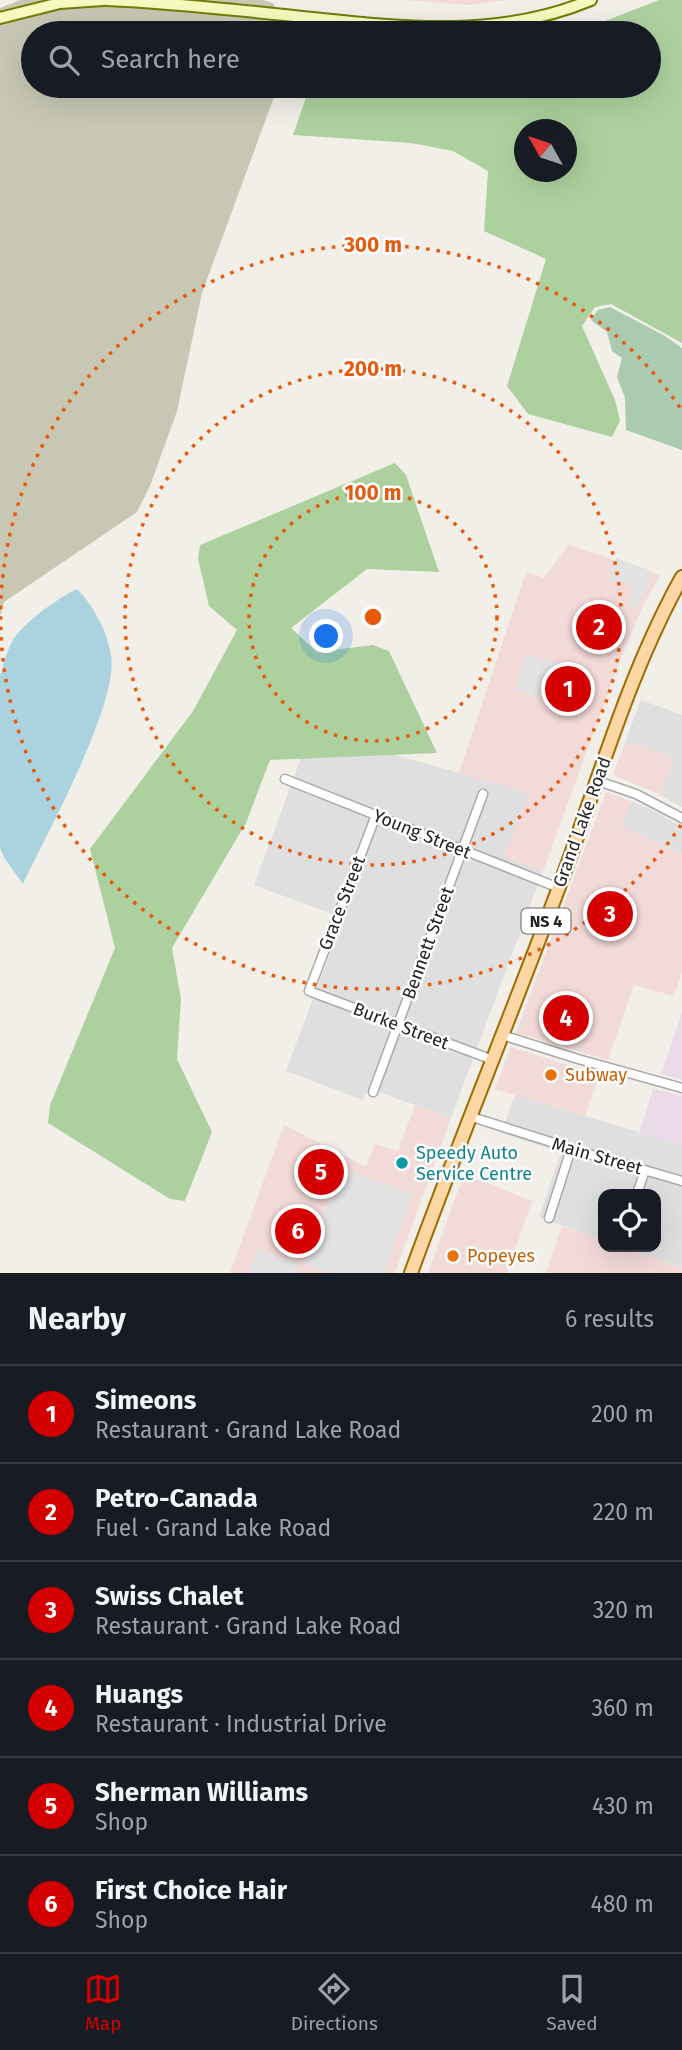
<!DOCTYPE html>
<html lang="en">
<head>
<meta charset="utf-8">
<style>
	body { margin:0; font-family:"Fira Sans",sans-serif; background:#20242c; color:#f1f3f6 }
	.controls { position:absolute; right:21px; bottom:21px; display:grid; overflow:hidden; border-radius:14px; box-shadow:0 7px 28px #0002 }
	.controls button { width:63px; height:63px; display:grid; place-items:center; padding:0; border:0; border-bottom:2px solid #363941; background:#171b24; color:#f1f3f6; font:35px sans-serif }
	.compass { position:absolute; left:514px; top:119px; width:63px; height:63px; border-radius:50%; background:#171b24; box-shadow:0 7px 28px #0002; rotate:310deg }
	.you { position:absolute; left:327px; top:637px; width:24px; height:24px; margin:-18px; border:5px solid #fff; border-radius:50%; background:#1a73e8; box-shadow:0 0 0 10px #1a73e833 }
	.badge { display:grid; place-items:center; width:46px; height:46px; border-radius:50%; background:#d40000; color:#fff; font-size:23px; font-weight:700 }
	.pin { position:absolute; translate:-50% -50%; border:4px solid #fff; box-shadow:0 2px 7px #0006 }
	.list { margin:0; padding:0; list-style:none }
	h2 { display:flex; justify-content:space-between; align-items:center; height:91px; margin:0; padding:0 28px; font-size:30px }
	h2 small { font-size:23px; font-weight:400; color:#9ea1a6 }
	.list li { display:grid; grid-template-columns:46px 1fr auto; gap:21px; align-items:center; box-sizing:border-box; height:98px; padding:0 28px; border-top:2px solid #363941 }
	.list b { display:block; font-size:26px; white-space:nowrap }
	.list p { margin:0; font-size:23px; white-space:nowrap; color:#9ea1a6 }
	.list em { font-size:23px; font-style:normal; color:#9ea1a6 }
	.icon { flex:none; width:38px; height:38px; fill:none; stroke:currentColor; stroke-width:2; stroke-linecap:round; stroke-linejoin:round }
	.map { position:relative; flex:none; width:682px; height:1273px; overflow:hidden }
	.search { position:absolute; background:#171b24; box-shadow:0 7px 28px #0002; left:21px; right:21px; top:21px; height:77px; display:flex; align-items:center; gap:18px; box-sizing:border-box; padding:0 24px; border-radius:38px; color:#9ea1a6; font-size:26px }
	.sheet { height:679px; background:#171b24 }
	nav { display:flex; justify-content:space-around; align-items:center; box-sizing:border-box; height:98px; border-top:2px solid #363941; background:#171b24; font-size:19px; color:#9ea1a6 }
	nav a { display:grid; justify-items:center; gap:4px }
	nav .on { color:#d40000 }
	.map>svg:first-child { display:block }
	.residential { fill:#e0dfdf }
	.commercial { fill:#f2dad9 }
	.industrial { fill:#ebdbe8 }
	.construction { fill:#c7c7b4 }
	.forest { fill:#add19e; fill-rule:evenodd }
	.cemetery { fill:#aacbaf }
	.parking { fill:#e2e2e2 }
	.water { fill:#aad3df }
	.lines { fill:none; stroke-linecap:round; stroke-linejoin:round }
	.street-casing { stroke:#a9a9a9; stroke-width:11 }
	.secondary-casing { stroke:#707d05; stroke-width:14 }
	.primary-casing { stroke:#a06b00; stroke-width:16 }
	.street { stroke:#fff; stroke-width:8 }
	.secondary { stroke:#f7fabf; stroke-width:10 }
	.primary { stroke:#fcd6a4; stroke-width:12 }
	.ring { fill:none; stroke:#e8590c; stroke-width:3.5; stroke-dasharray:3.5 7 }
	.food-dot { fill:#e8710a; stroke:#fff; stroke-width:2.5 }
	.culture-dot { fill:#0f9aa8; stroke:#fff; stroke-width:2.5 }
	.labels { text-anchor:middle; stroke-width:5; stroke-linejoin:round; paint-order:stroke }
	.shield { fill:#fff; stroke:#646464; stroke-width:2 }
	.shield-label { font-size:16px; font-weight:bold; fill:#222 }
	.street-label { font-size:18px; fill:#222; stroke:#fff }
	.food-label { font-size:18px; fill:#c56008; stroke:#fff; text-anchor:start }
	.culture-label { font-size:18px; fill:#0d838f; stroke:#fff; text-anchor:start }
	.centre { fill:#e8590c; stroke:#fff; stroke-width:3.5 }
	.ring-label { font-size:21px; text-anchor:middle; font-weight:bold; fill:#e8590c; stroke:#fff; stroke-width:5; stroke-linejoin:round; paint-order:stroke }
</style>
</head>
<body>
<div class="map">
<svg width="682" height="1273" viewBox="0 0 682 1273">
	<rect width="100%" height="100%" fill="#f2efe9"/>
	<g class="residential">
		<path d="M641,700L682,715V807L660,795L674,757L625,742Z"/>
		<path d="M311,731L529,793L505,857L543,871L451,1118L368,1088L363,1100L286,1071L343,918L254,885Z"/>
		<path d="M631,801L654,811L682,827V854L621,826Z"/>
		<path d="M515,1095L682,1145V1268L622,1247H656V1194H603V1240L539,1217L561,1152L501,1133Z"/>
	</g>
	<g class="commercial">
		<path d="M404,0H507L468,5Z"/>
		<path d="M569,545L660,575L642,608L620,660L543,871L505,857L528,793L459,773L526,572L544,578Z"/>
		<path d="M625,742L674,757L660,795L613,775Z"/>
		<path d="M606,792L631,801L621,826L682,854V973L674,996L634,985L608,1060L516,1033Z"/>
		<path d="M511,1047L599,1075L585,1116L495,1089Z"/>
		<path d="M415,1105L451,1118L395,1273H230L284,1125L366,1167L375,1144L398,1151Z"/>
		<path d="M464,1174L532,1201L507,1273H428Z"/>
		<path d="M562,1226L603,1240V1247H622L682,1268V1273H546Z"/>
	</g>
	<g class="industrial">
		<path d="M682,1012V1080L661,1074Z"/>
		<path d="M653,1089L682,1096V1145L639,1133Z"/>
	</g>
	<path class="construction" d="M20,0H263L273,3L289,33H33V86H278L202,293L177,411L150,486L137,512L4,602L0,616V8Z"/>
	<g class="forest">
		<path d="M659,0H682V343L611,304L595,307L582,326L615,400L620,421L612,437L528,414L507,386L546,259L484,231L488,171L453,151L411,143L293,135L310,86H649V33H589L587,28ZM524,130H566V172H524Z"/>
		<path d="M395,463L406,475L439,572L367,569L291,628L317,652L373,645L389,651L437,753L270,760L246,823L172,948L181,999L177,1059L212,1132L185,1201L170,1199L48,1123L50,1105L115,948L90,849L193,711L237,630L209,606L198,559L200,545Z"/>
	</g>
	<path class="cemetery" d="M610,307L665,336L682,348V450L626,430L625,398L617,377L622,358L612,351L607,332L591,320L598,310Z"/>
	<g class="parking">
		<path d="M616,558L652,571L637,608L628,604L633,587L609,578Z"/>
		<path d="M526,655L560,664L558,673L550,671L542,698L515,690Z"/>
		<path d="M339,1167L413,1194L384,1273H332L305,1264Z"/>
		<path d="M258,1248L297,1263L294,1273H249Z"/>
	</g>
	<path class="water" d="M77,589C94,606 107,631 111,655C119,705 46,834 23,884L5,859L0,848V676C4,663 7,650 14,638C26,621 58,598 77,589Z"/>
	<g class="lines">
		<g class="street-casing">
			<g id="street">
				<path d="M285,779L559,888"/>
				<path d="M598,781L636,794L682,818"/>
				<path d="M376,815L309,991L493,1060"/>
				<path d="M502,1035L578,1059L682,1088"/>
				<path d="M373,1092L483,794"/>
				<path d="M472,1117L592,1155L682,1181"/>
				<path d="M637,1194L645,1170"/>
				<path d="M549,1218L571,1149"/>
			</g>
		</g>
		<g class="secondary-casing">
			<g id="secondary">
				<path d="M107,0C176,3 245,11 313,18C407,28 501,38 591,0"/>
				<path d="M0,18L60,3L103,0"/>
			</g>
		</g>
		<g class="primary-casing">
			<path id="primary" d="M411,1273C458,1144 511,1016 559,887C598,783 628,674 682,577"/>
		</g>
		<use href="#street" class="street"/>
		<use href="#secondary" class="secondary"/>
		<use href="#primary" class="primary"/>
	</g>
	<g class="ring">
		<circle cx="373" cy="617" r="124"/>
		<circle cx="373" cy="617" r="248"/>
		<path d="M681 825A372 372 0 1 1 681 409"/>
	</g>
	<g class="food-dot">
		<circle cx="551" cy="1075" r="7"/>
		<circle cx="453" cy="1256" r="7"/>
	</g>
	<circle class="culture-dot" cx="402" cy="1163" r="7"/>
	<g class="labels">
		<rect class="shield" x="521.5" y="908.5" width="49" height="25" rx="5"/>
		<g class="shield-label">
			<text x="546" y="927">NS 4</text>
		</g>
		<g class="street-label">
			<text transform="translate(582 822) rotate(-70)" y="6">Grand Lake Road</text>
			<text transform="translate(422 834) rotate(22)" y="6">Young Street</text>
			<text transform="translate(342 903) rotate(-69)" y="6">Grace Street</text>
			<text transform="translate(428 943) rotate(-70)" y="6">Bennett Street</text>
			<text transform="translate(401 1026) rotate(21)" y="6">Burke Street</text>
			<text transform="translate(597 1156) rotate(16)" y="6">Main Street</text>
		</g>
		<g class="food-label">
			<text x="565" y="1081">Subway</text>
			<text x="467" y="1262">Popeyes</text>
		</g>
		<g class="culture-label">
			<text x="416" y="1159">Speedy Auto<tspan x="416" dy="21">Service Centre</tspan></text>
		</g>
	</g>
	<circle cx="373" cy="617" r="10" class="centre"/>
	<g class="ring-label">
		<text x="373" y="252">300 m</text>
		<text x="373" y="376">200 m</text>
		<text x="373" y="500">100 m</text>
	</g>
</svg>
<div class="controls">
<button><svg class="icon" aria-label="locate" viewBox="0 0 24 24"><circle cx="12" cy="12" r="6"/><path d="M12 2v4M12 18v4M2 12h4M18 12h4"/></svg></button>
</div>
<svg class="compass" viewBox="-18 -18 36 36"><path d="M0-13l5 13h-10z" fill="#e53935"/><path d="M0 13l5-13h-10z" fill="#9ea1a6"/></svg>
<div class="you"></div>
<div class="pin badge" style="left:568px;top:689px">1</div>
<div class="pin badge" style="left:599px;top:627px">2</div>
<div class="pin badge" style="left:610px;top:914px">3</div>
<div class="pin badge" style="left:566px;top:1018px">4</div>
<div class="pin badge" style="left:321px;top:1172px">5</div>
<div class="pin badge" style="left:298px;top:1231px">6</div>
<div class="search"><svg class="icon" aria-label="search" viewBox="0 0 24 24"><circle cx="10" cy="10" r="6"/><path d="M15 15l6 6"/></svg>Search here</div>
</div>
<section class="sheet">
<h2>Nearby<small>6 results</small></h2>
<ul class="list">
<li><span class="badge">1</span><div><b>Simeons</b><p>Restaurant · Grand Lake Road</p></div><em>200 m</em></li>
<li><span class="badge">2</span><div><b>Petro-Canada</b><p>Fuel · Grand Lake Road</p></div><em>220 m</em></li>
<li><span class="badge">3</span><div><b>Swiss Chalet</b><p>Restaurant · Grand Lake Road</p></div><em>320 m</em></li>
<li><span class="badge">4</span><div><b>Huangs</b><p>Restaurant · Industrial Drive</p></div><em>360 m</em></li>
<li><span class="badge">5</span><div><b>Sherman Williams</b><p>Shop</p></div><em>430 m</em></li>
<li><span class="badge">6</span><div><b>First Choice Hair</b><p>Shop</p></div><em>480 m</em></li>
</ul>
</section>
<nav>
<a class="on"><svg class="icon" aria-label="map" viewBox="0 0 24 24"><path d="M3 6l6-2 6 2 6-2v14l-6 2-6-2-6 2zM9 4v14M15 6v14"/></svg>Map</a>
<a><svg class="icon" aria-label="directions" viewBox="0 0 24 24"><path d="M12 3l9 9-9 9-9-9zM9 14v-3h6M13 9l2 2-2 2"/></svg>Directions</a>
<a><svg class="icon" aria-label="saved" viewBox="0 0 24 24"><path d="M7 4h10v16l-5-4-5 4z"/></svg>Saved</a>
</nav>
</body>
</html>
